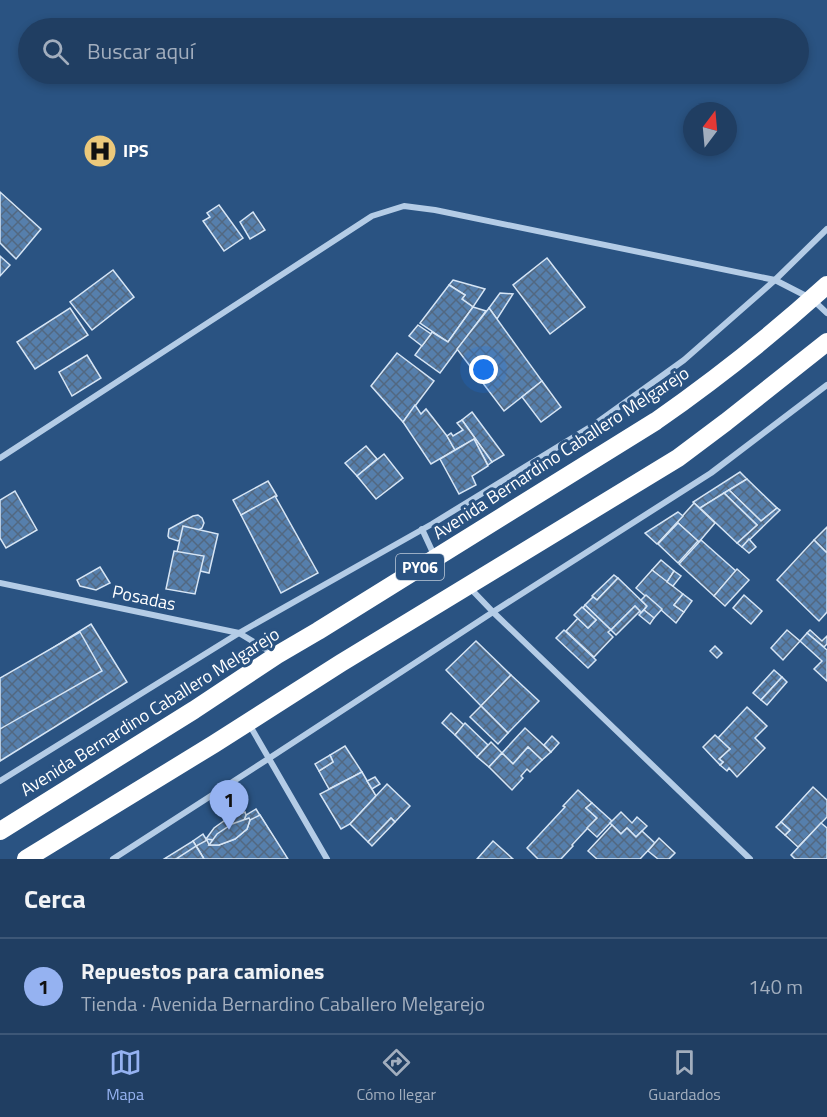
<!DOCTYPE html>
<html lang="es">
<head>
<meta charset="utf-8">
<style>
	body { margin:0; font-family:"Titillium Web",sans-serif; background:#284568; color:#f1f3f6 }
	.compass { position:absolute; left:683px; top:102px; width:54px; height:54px; border-radius:50%; background:#203e62; box-shadow:0 3px 9px #0003; rotate:16deg }
	.you { position:absolute; left:484px; top:370px; width:21px; height:21px; margin:-15px; border:4px solid #fff; border-radius:50%; background:#1a73e8; box-shadow:0 0 0 9px #1a73e833 }
	.badge { display:grid; place-items:center; width:39px; height:39px; border-radius:50%; background:#95b2f1; color:#111; font-size:20px; font-weight:700 }
	.pin { position:absolute; translate:-50% -50px; filter:drop-shadow(0 2px 3px #0008) }
	.pin::after { content:''; position:absolute; top:32px; width:21px; height:18px; background:inherit; clip-path:polygon(0 0,100% 0,50% 100%) }
	.list { margin:0; padding:0; list-style:none }
	h2 { display:flex; justify-content:space-between; align-items:center; height:78px; margin:0; padding:0 24px; font-size:26px }
	h2 small { font-size:20px; font-weight:400; color:#a2aebe }
	.list li { display:grid; grid-template-columns:39px 1fr auto; gap:18px; align-items:center; box-sizing:border-box; height:96px; padding:0 24px; border-top:2px solid #3d5777 }
	.list b { display:block; font-size:22px; white-space:nowrap }
	.list p { margin:0; font-size:20px; white-space:nowrap; color:#a2aebe }
	.list em { font-size:20px; font-style:normal; color:#a2aebe }
	.icon { flex:none; width:33px; height:33px; fill:none; stroke:currentColor; stroke-width:2; stroke-linecap:round; stroke-linejoin:round }
	.map { position:relative; flex:none; width:827px; height:859px; overflow:hidden }
	.search { position:absolute; background:#203e62; box-shadow:0 3px 9px #0003; left:18px; right:18px; top:18px; height:66px; display:flex; align-items:center; gap:15px; box-sizing:border-box; padding:0 21px; border-radius:33px; color:#a2aebe; font-size:22px }
	.sheet { height:174px; background:#203e62 }
	nav { display:flex; justify-content:space-around; align-items:center; box-sizing:border-box; height:84px; border-top:2px solid #3d5777; background:#203e62; font-size:16px; color:#a2aebe }
	nav a { display:grid; justify-items:center; gap:3px }
	nav .on { color:#95b2f1 }
	.map>svg:first-child { display:block }
	.building { fill:url(#building-cross-hatch); stroke:#d6e5f5; stroke-width:1.5 }
	.lines { fill:none; stroke-linecap:round; stroke-linejoin:round }
	.street { stroke:#b4cce6; stroke-width:6 }
	.highway { stroke:#fff; stroke-width:18 }
	.labels { text-anchor:middle; stroke-width:6; stroke-linejoin:round; paint-order:stroke }
	.shield { fill:#2a5382; stroke:#bfcbda; stroke-width:1.5 }
	.shield-label { font-size:16px; font-weight:bold; fill:#fff }
	.poi-label { font-size:18px; font-weight:bold; fill:#fff; stroke:#2a5382; text-anchor:start }
	.street-label { font-size:18px; fill:#fff; stroke:#2a5382 }
</style>
</head>
<body>
<div class="map">
<svg width="827" height="859" viewBox="0 0 827 859">
	<defs>
		<pattern id="building-cross-hatch" width="8" height="8" patternUnits="userSpaceOnUse" patternTransform="scale(1.5)"><rect width="8" height="8" fill="#567fac"/><path d="M0 0l8 8M0 8l8-8" fill="none" stroke="#526881"/></pattern>
	</defs>
	<rect width="100%" height="100%" fill="#2a5382"/>
	<g class="building">
		<path d="M0,192L41,229L16,259L0,243Z"/>
		<path d="M219,205L243,238L224,251L203,221L210,217L207,213Z"/>
		<path d="M253,212L265,230L250,239L240,222Z"/>
		<path d="M0,256L10,265L0,276Z"/>
		<path d="M547,258L585,307L550,334L513,285Z"/>
		<path d="M113,270L134,297L92,330L70,302Z"/>
		<path d="M453,280L485,289L473,307L462,299L465,295L449,285Z"/>
		<path d="M449,285L465,295L462,299L473,307L448,342L420,323Z"/>
		<path d="M500,293L513,294L497,319L489,308Z"/>
		<path d="M473,307L486,311L440,373L415,355L432,332L448,342Z"/>
		<path d="M70,308L88,335L35,369L17,342Z"/>
		<path d="M489,308L542,381L504,411L457,349Z"/>
		<path d="M418,325L431,334L422,346L409,336Z"/>
		<path d="M397,353L434,381L403,422L371,386Z"/>
		<path d="M87,355L101,378L72,396L59,372Z"/>
		<path d="M542,381L561,407L541,422L522,397Z"/>
		<path d="M415,405L421,414L426,409L447,436L455,450L431,464L403,422Z"/>
		<path d="M472,412L504,455L492,462L462,420Z"/>
		<path d="M462,420L492,462L488,465L474,439L455,450L447,436L451,433L453,436L463,430L457,423Z"/>
		<path d="M474,439L488,466L472,476L476,485L459,494L440,459Z"/>
		<path d="M366,446L377,459L357,476L345,463Z"/>
		<path d="M384,454L403,478L376,499L357,476Z"/>
		<path d="M740,472L747,479L700,508L693,502Z"/>
		<path d="M747,479L777,508L761,521L729,490Z"/>
		<path d="M268,481L277,496L241,515L233,500Z"/>
		<path d="M729,490L761,521L777,508L780,510L742,547L737,543L757,525L724,493Z"/>
		<path d="M15,491L37,530L6,548L0,538V500Z"/>
		<path d="M724,493L757,525L737,543L700,508Z"/>
		<path d="M275,496L318,573L281,593L241,515Z"/>
		<path d="M694,503L715,523L699,542L677,522Z"/>
		<path d="M678,512L683,516L657,544L645,533Z"/>
		<path d="M198,515L202,518L204,523L202,528L178,541L169,538L168,536L169,529L193,516Z"/>
		<path d="M678,523L698,541L678,563L658,544Z"/>
		<path d="M183,526L218,534L209,573L174,565Z"/>
		<path d="M827,527V553L814,540Z"/>
		<path d="M749,539L756,547L749,553L742,547Z"/>
		<path d="M701,540L736,571L714,596L679,564Z"/>
		<path d="M814,540L827,553V612L819,621L777,580Z"/>
		<path d="M174,551L204,556L195,594L166,589Z"/>
		<path d="M661,560L674,571L667,582L652,570Z"/>
		<path d="M100,567L110,583L96,590L80,586L77,580Z"/>
		<path d="M737,569L749,580L725,606L714,596Z"/>
		<path d="M652,570L683,594L674,605L684,612L676,623L636,588Z"/>
		<path d="M674,571L681,576L673,586L667,582Z"/>
		<path d="M614,575L618,578L597,600L592,596Z"/>
		<path d="M618,578L647,606L641,613L635,606L611,630L585,605L593,597L597,600Z"/>
		<path d="M683,594L692,601L684,612L674,605Z"/>
		<path d="M646,595L662,609L654,618L644,610L647,606L641,600Z"/>
		<path d="M744,595L762,611L751,624L733,608Z"/>
		<path d="M585,605L611,630L608,632L613,637L594,657L566,631L578,618L588,628L596,620L583,608Z"/>
		<path d="M635,606L640,611L616,635L611,630Z"/>
		<path d="M582,607L596,620L588,628L574,615Z"/>
		<path d="M644,610L654,618L650,624L639,615Z"/>
		<path d="M91,624L127,682L0,761V681Z"/>
		<path d="M564,630L596,660L588,668L556,638Z"/>
		<path d="M787,630L800,641L783,660L771,648Z"/>
		<path d="M810,630L822,641L827,636V644L824,647L807,633Z"/>
		<path d="M80,632L102,671L0,729V678Z"/>
		<path d="M807,633L827,650V681L814,669L822,661L800,641Z"/>
		<path d="M476,641L511,675L481,706L446,670Z"/>
		<path d="M715,646L722,653L717,658L710,651Z"/>
		<path d="M774,670L782,677L761,700L753,693Z"/>
		<path d="M511,675L539,701L508,733L481,706Z"/>
		<path d="M782,677L787,682L767,705L761,700Z"/>
		<path d="M481,706L508,733L498,744L470,717Z"/>
		<path d="M747,707L767,726L755,738L765,748L737,777L729,768L727,771L720,765L723,762L719,759L730,749L718,738Z"/>
		<path d="M451,713L464,725L455,735L442,723Z"/>
		<path d="M465,723L488,745L477,757L455,735Z"/>
		<path d="M525,728L551,752L542,760L528,747L513,764L502,753Z"/>
		<path d="M715,735L730,749L719,759L723,762L720,765L703,747Z"/>
		<path d="M552,736L559,743L551,752L544,745Z"/>
		<path d="M491,742L502,753L489,767L477,757Z"/>
		<path d="M345,746L362,772L329,789L319,771L333,762L330,755Z"/>
		<path d="M528,747L542,760L530,772L527,769L521,776L523,778L512,790L489,767L502,753L513,764Z"/>
		<path d="M330,755L333,762L319,771L315,764Z"/>
		<path d="M362,772L376,796L350,824L341,829L320,794Z"/>
		<path d="M375,777L380,784L372,789L367,781Z"/>
		<path d="M387,784L410,806L395,822L391,818L368,842L350,824Z"/>
		<path d="M813,787L827,800V817L798,847L785,835L790,830L781,822Z"/>
		<path d="M578,790L592,803L586,808L597,818L572,845L573,846L561,859H538L527,848L565,807L563,806Z"/>
		<path d="M592,803L612,821L597,837L587,828L597,818L586,808Z"/>
		<path d="M256,809L287,859H204L193,841L203,834L206,839L215,840L231,833L243,823L246,815Z"/>
		<path d="M245,812L246,815L243,823L231,833L215,840L206,839L214,828L228,818Z"/>
		<path d="M621,812L632,823L637,817L647,826L636,837L627,828L621,834L610,823Z"/>
		<path d="M260,815L288,859H204L196,846L207,840L209,845H219L235,839L247,829L250,820Z"/>
		<path d="M249,818L250,820L247,829L235,839L219,845H209L217,834L232,824Z"/>
		<path d="M391,818L395,822L372,846L368,842Z"/>
		<path d="M781,822L790,830L785,835L776,827Z"/>
		<path d="M821,823L827,828V859H795L791,855Z"/>
		<path d="M612,825L621,834L627,828L636,837L642,831L655,843L640,859H597L588,851Z"/>
		<path d="M659,838L675,853L669,859H658L648,851Z"/>
		<path d="M193,841L204,859H164Z"/>
		<path d="M493,841L513,859H477Z"/>
		<path d="M196,846L204,859H176Z"/>
	</g>
	<g class="lines">
		<g class="street">
			<path d="M0,458L372,216L404,206L435,210L775,280L812,299L827,313"/>
			<path d="M422,529L434,555"/>
			<path d="M0,583L239,633L274,654"/>
			<path d="M470,588L493,612L750,859"/>
			<path d="M249,724L327,859"/>
			<path d="M0,781L239,633L432,524L595,424L684,360L775,280L827,229"/>
			<path d="M113,859L268,759L493,612L711,473L827,385"/>
		</g>
		<g class="highway">
			<path d="M0,831L194,710L277,655L318,631L656,421C716,379 773,334 827,285"/>
			<path d="M26,859L214,744L341,663L678,458L726,422L827,342"/>
		</g>
	</g>
	<defs>
		<g id="hospital-disc" transform="scale(1.725)"><circle r="9.5" fill="#ecc97b" stroke="#2a5382"/><path d="M-5-5h3v3.5h4V-5h3V5h-3V1.5h-4V5h-3Z" fill="#111"/></g>
	</defs>
	<g fill-rule="evenodd">
		<use href="#hospital-disc" x="100" y="151"/>
	</g>
	<g class="labels">
		<rect class="shield" x="396" y="554" width="48" height="26" rx="4.5"/>
		<g class="shield-label">
			<text x="420" y="573">PY06</text>
		</g>
		<g class="poi-label">
			<text x="123" y="157">IPS</text>
		</g>
		<g class="street-label">
			<text transform="translate(561 453) rotate(-33)" y="6">Avenida Bernardino Caballero Melgarejo</text>
			<text transform="translate(144 598) rotate(12)" y="6">Posadas</text>
			<text transform="translate(150 712) rotate(-32)" y="6">Avenida Bernardino Caballero Melgarejo</text>
		</g>
	</g>
</svg>
<svg class="compass" viewBox="-18 -18 36 36"><path d="M0-13l5 13h-10z" fill="#e53935"/><path d="M0 13l5-13h-10z" fill="#a2aebe"/></svg>
<div class="you"></div>
<div class="pin badge" style="left:229px;top:830px">1</div>
<div class="search"><svg class="icon" aria-label="search" viewBox="0 0 24 24"><circle cx="10" cy="10" r="6"/><path d="M15 15l6 6"/></svg>Buscar aquí</div>
</div>
<section class="sheet">
<h2>Cerca<small></small></h2>
<ul class="list">
<li><span class="badge">1</span><div><b>Repuestos para camiones</b><p>Tienda · Avenida Bernardino Caballero Melgarejo</p></div><em>140 m</em></li>
</ul>
</section>
<nav>
<a class="on"><svg class="icon" aria-label="map" viewBox="0 0 24 24"><path d="M3 6l6-2 6 2 6-2v14l-6 2-6-2-6 2zM9 4v14M15 6v14"/></svg>Mapa</a>
<a><svg class="icon" aria-label="directions" viewBox="0 0 24 24"><path d="M12 3l9 9-9 9-9-9zM9 14v-3h6M13 9l2 2-2 2"/></svg>Cómo llegar</a>
<a><svg class="icon" aria-label="saved" viewBox="0 0 24 24"><path d="M7 4h10v16l-5-4-5 4z"/></svg>Guardados</a>
</nav>
</body>
</html>
